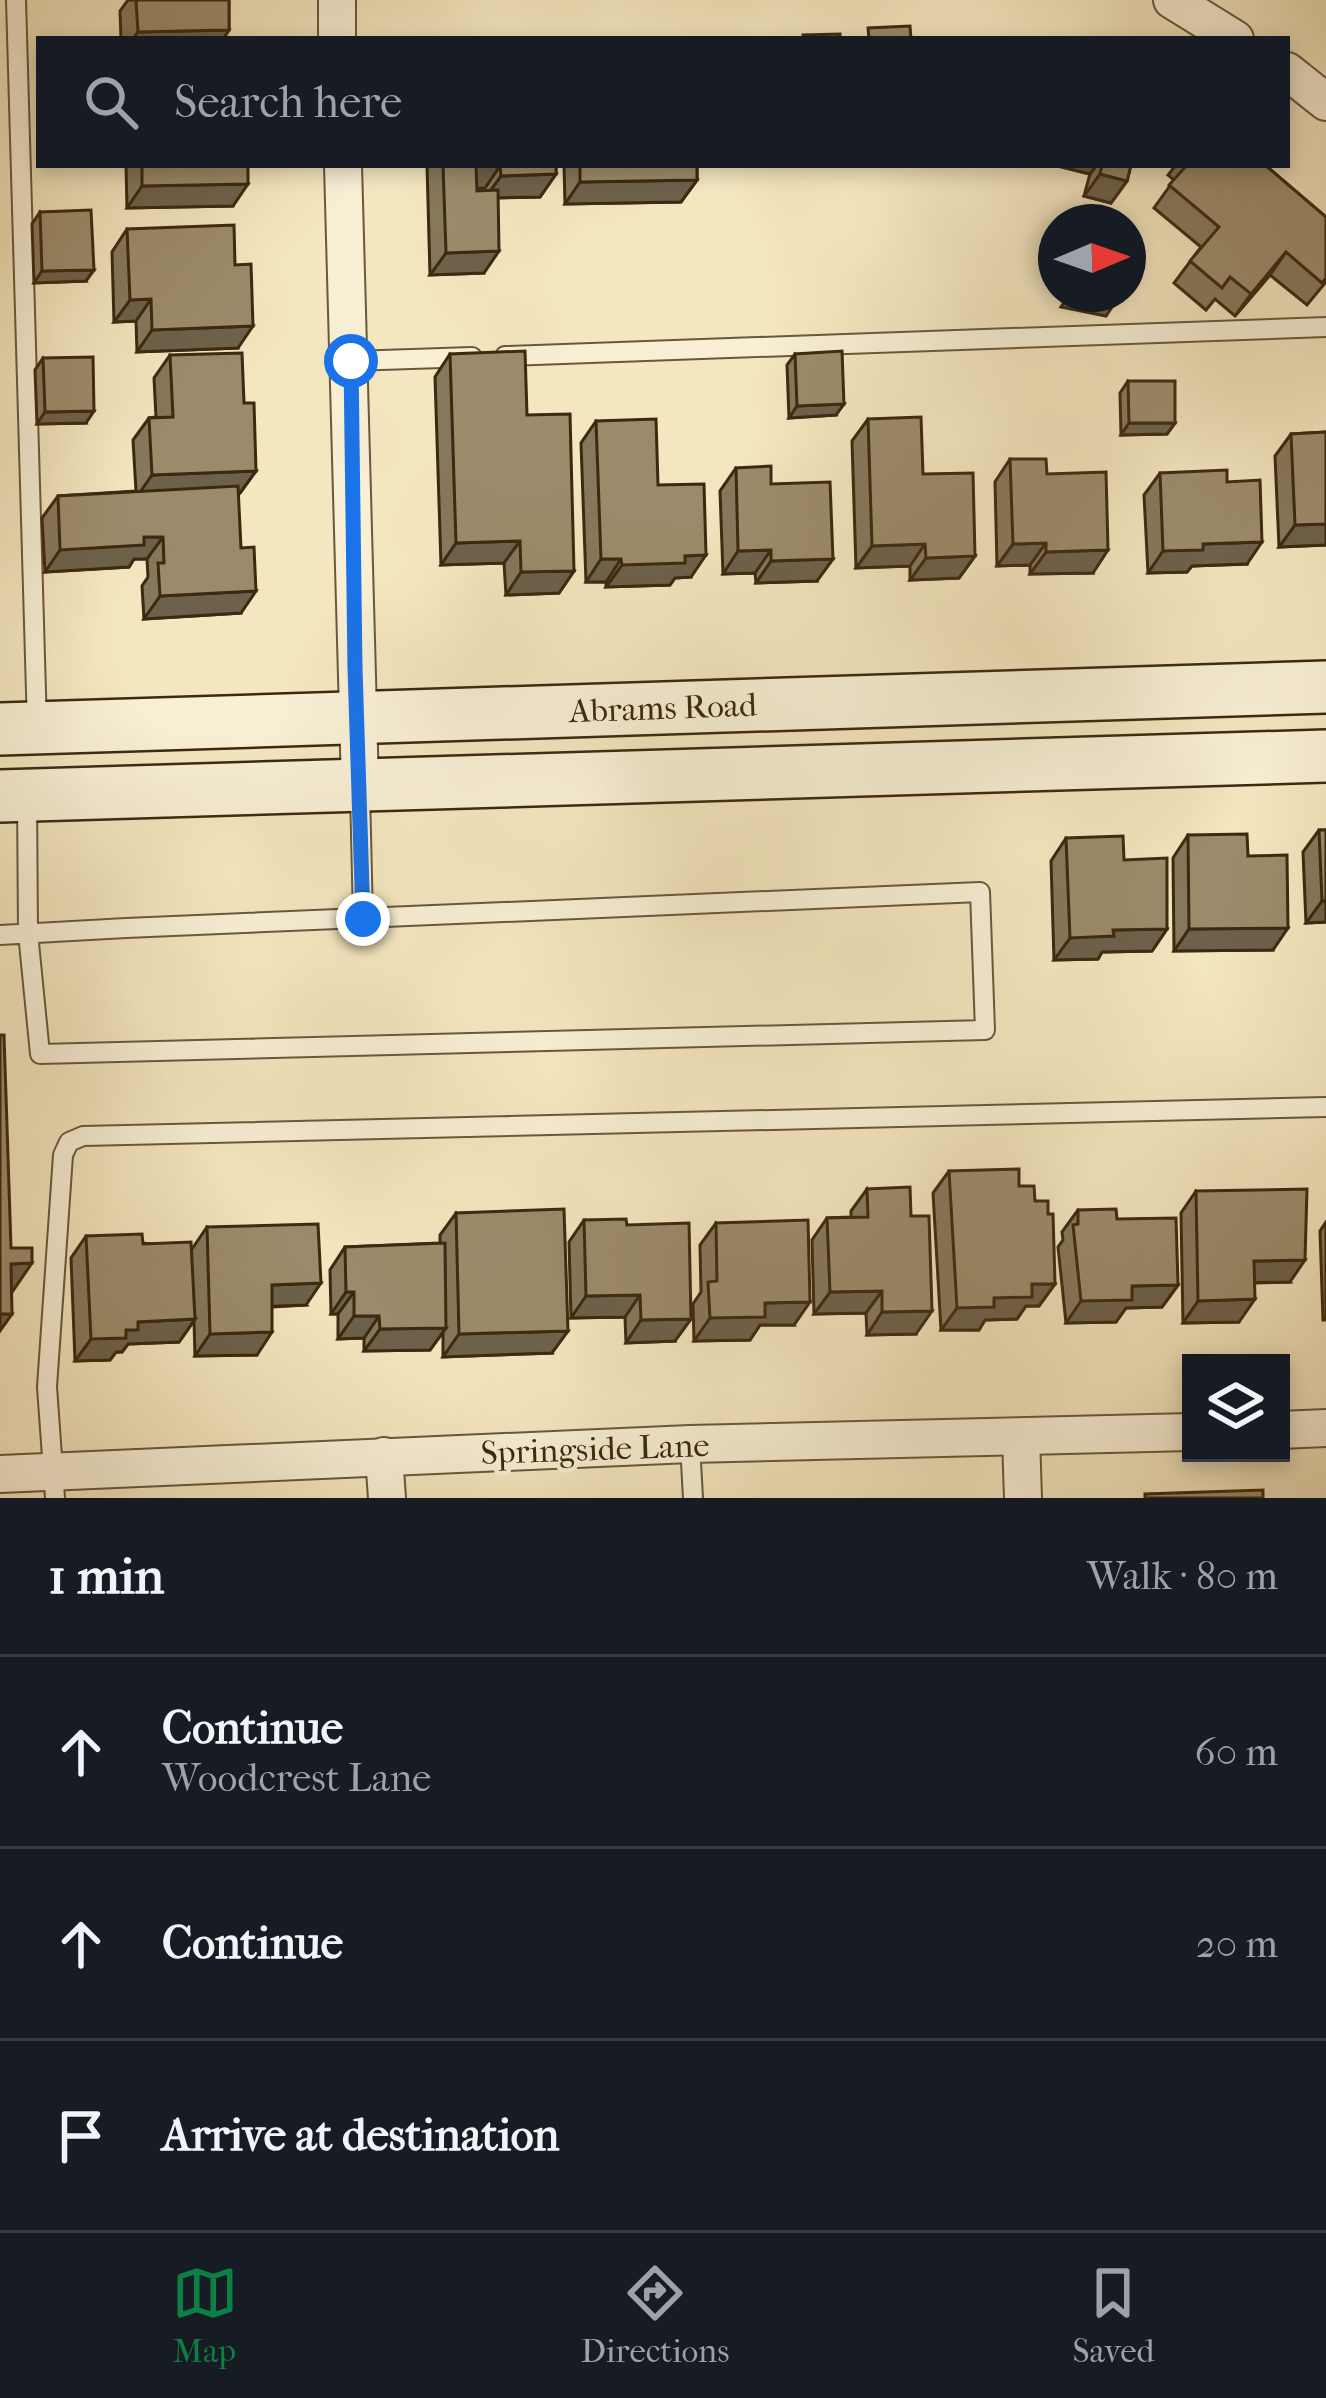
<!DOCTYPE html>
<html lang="en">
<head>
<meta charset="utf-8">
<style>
	body { margin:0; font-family:"IM FELL French Canon",serif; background:#242831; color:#f1f3f6 }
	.controls { position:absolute; right:36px; bottom:36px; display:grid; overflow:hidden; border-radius:0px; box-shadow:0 6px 18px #0003 }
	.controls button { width:108px; height:108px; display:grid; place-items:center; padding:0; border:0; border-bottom:3px solid #363941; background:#171b24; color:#f1f3f6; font:60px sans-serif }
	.compass { position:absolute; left:1038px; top:204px; width:108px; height:108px; border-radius:50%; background:#171b24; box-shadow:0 6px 18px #0003; rotate:88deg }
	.stop { position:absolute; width:36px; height:36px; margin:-27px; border:9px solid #1a73e8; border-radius:50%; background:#fff }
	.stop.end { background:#1a73e8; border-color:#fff; box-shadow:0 3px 12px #0008 }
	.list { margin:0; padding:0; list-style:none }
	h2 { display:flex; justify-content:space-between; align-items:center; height:156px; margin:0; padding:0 48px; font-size:51px }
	h2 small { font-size:39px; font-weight:400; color:#9ea1a6 }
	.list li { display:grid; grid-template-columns:78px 1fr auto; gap:36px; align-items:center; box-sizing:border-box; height:192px; padding:0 48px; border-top:3px solid #363941 }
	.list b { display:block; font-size:45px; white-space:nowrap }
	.list p { margin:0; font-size:39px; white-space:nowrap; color:#9ea1a6 }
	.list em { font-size:39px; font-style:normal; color:#9ea1a6 }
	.icon { flex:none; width:66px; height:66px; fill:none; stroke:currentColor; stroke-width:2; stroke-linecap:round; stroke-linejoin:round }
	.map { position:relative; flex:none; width:1326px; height:1498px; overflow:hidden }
	.search { position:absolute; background:#171b24; box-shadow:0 6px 18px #0003; left:36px; right:36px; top:36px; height:132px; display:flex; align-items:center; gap:30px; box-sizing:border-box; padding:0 42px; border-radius:0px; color:#9ea1a6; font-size:45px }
	.sheet { height:732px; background:#171b24 }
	nav { display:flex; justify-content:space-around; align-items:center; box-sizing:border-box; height:168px; border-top:3px solid #363941; background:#171b24; font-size:33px; color:#9ea1a6 }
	nav a { display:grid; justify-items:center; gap:6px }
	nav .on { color:#0b8043 }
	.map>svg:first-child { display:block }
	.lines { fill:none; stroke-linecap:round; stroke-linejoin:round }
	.lane-casing { stroke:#6a583c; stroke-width:22 }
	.street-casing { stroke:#6a583c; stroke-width:40 }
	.secondary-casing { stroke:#3c2910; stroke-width:56 }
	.lane { stroke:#f8efd5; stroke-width:18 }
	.street { stroke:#f8efd5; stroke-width:36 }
	.secondary { stroke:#f8efd5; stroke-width:51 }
	.wall { fill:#86785c; stroke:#3c2910; stroke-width:3 }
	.shaded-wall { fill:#6d614b; stroke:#3c2910; stroke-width:3 }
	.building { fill:#9c8b6b; stroke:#3c2910; stroke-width:3 }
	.route { stroke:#1a73e8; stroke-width:15 }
	.labels { text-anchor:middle; stroke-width:9; stroke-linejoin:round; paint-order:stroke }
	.street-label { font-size:33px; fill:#3c2910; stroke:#f8efd5 }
</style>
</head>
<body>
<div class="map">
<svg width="1326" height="1498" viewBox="0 0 1326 1498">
	<rect width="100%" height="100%" fill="#f4e6bf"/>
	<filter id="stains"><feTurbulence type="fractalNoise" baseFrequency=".00167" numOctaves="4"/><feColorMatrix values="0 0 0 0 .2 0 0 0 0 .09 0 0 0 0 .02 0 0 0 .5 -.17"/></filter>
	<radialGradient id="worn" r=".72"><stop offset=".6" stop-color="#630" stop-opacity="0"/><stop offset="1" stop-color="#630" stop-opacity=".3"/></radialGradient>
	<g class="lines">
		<g class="lane-casing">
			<g id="lane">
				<path d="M16,0L37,727"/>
				<path d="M505,356L1326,327"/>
				<path d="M351,361L472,357"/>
				<path d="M360,791L363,919"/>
				<path d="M0,935L126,928L980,892L985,1030L40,1054L28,933L27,796"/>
				<path d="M690,1444L693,1498"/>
				<path d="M55,1498L47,1387L63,1155L69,1142L83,1136L1326,1107"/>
			</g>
		</g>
		<g class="street-casing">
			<g id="street">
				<path d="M337,0V39"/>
				<path d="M1172,0L1235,39"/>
				<path d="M1287,71L1326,102"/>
				<path d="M343,165L360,786"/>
				<path d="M1281,1430L1326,1428"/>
				<path d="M1021,1437L1023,1498"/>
				<path d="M384,1456L387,1498"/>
				<path d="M0,1474L690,1444L1191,1432"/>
			</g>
		</g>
		<g class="secondary-casing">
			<g id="secondary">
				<path d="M0,729L1326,687"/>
				<path d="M0,796L1326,756"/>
			</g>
		</g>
		<use href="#lane" class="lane"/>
		<use href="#street" class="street"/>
		<use href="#secondary" class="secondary"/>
	</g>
	<g class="wall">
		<path d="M128,0H229V30L223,39H121L120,11Z"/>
		<path d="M126,165H248L233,206L127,208Z"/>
		<path d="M427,165H556V174L540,197L498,198L484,273L430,275Z"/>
		<path d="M564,165H697V180L681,202L565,204Z"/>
		<path d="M1054,165H1131L1127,181L1111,203L1084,196L1090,174Z"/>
		<path d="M1176,165H1265L1326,217V282L1307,305L1270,275L1235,316L1215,299L1206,310L1174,283L1201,247L1154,208L1174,180L1168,175Z"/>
		<path d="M40,212L86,281L34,283L32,224Z"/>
		<path d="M127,229L235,265L238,348L137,352L136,321L114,322L112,252Z"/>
		<path d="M450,354L527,415L574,571L559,593L506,595L504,563L441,565L435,377Z"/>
		<path d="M795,354L836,415L789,418L787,365Z"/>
		<path d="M170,355L244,403L256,471L240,493L238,494L241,613L144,619L142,586L148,577L147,559H134L129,567L45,572L42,518L58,496L136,491L133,440L149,418L156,417L154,378Z"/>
		<path d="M43,358L86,423L37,424L35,370Z"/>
		<path d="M1128,381L1175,423L1167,434L1121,435L1120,393Z"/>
		<path d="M868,419L923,474L975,556L959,578L910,580V566L856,568L852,441Z"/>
		<path d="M596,421L658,485L691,577L675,578L670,585L606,587V582H586L581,443Z"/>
		<path d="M1326,432V545L1279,547L1275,456L1291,434Z"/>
		<path d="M1010,459L1047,474L1093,573L1030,574V565L997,566L995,482Z"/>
		<path d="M736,468L771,484L817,581L756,583L755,573L723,574L720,491Z"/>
		<path d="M1160,473L1227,482L1247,564L1192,566L1187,572L1148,573L1144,495Z"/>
		<path d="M1319,830H1326V922L1306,923L1303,852Z"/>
		<path d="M1188,835L1248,856L1273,950L1174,951L1173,858Z"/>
		<path d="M1066,838L1124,860L1167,929L1152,951L1102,952L1098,959L1054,960L1051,861Z"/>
		<path d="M949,1171L1019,1186L1035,1201L1055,1284L1039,1306H1026L1017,1319L985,1320L979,1330H941L933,1193Z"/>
		<path d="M867,1189L916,1334L867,1335L866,1313L814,1314L812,1240L827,1218L851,1217V1211Z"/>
		<path d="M1196,1191L1290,1282L1255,1283L1239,1322L1183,1323L1181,1213Z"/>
		<path d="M1078,1210L1117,1219L1178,1285L1162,1307L1126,1308L1116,1322L1066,1323L1058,1247L1063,1240L1062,1232Z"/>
		<path d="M456,1213L552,1353L443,1357V1332L430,1350L364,1351V1338L338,1339V1314H331L330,1270L345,1247L440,1243V1235Z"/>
		<path d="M584,1220L627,1225L675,1341L626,1343L625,1317L571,1318L569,1242Z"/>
		<path d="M1326,1222V1320H1323L1320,1231Z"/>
		<path d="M716,1223L794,1325H760L750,1340L694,1341L693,1304L701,1292L700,1245Z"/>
		<path d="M207,1227L306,1305L272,1307L257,1355L195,1356L194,1321L179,1342L128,1344L122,1352H116L110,1360L75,1361L71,1258L86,1236L192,1249Z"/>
	</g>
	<g class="shaded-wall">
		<path d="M229,30L223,39H133L138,32Z"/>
		<path d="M1054,165H1097L1090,174Z"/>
		<path d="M476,166H500L485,188L461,189Z"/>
		<path d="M556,174L540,197L485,198L501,176Z"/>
		<path d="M1100,174L1127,181L1111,203L1084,196Z"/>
		<path d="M697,180L681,202L565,204L580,182Z"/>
		<path d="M248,184L233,206L127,208L142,186Z"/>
		<path d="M499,251L484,273L430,275L446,253Z"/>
		<path d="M1286,252L1270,275L1235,316L1251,294Z"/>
		<path d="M94,270L86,281L34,283L42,271Z"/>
		<path d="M1069,295L1114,304L1106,316L1061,307Z"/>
		<path d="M151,299L136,321L114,322L130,300Z"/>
		<path d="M253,326L238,348L137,352L152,330Z"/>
		<path d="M844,404L836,415L789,418L797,406Z"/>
		<path d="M94,411L86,423L37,424L45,412Z"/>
		<path d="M1129,423H1175L1167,434L1121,435Z"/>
		<path d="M256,471L240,493L136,498L152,475Z"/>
		<path d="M1326,524V545L1279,547L1295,525Z"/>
		<path d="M144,537H163L147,559H134L129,567L45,572L60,550Z"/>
		<path d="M520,541L504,563L441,565L456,543Z"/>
		<path d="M1262,542L1247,564L1192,566L1187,572L1148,573L1163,551L1203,544Z"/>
		<path d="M1046,543L1030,565L997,566L1013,544Z"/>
		<path d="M925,544L910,566L856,568L872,546Z"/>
		<path d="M771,550L755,573L723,574L738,551Z"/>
		<path d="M1108,550L1093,573L1030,574L1046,552Z"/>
		<path d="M706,555L691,577L675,578L670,585L606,587L622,565L685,556Z"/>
		<path d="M975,556L959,578L910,580L926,558Z"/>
		<path d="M601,559H621L606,582H586Z"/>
		<path d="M833,559L817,581L756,583L771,561Z"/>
		<path d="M574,571L559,593L506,595L521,572Z"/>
		<path d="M256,591L241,613L144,619L160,596Z"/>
		<path d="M1322,901H1326V922L1306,923Z"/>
		<path d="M1288,928L1273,950L1174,951L1189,929Z"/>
		<path d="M1167,929L1152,951L1102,952L1098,959L1054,960L1070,938L1113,930Z"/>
		<path d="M1305,1260L1290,1282L1239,1283L1254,1261Z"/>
		<path d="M32,1263L4,1304L11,1264Z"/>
		<path d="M321,1283L306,1305L256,1307L272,1285Z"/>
		<path d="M1032,1284H1055L1039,1306H1026L1017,1319L985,1320L979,1330H941L957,1308L994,1298Z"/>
		<path d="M1178,1285L1162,1307L1126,1308L1116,1322L1066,1323L1081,1301L1132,1286Z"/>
		<path d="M882,1291L866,1313L814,1314L830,1292Z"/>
		<path d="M346,1292H354L338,1314H331Z"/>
		<path d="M640,1295L625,1317L571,1318L586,1296Z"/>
		<path d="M1255,1299L1239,1322L1183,1323L1198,1301Z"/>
		<path d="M810,1302L794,1325H760L750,1340L694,1341L710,1318L765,1303Z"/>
		<path d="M932,1311L916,1334L867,1335L882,1312Z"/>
		<path d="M0,1314H12L0,1331Z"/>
		<path d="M354,1316H379L364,1338L338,1339Z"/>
		<path d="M195,1319L179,1342L128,1344L122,1352H116L110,1360L75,1361L91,1339L126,1330L138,1322Z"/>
		<path d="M691,1319L675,1341L626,1343L641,1320Z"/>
		<path d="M446,1328L430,1350L364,1351L380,1329Z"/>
		<path d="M568,1331L552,1353L443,1357L459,1334Z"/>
		<path d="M272,1332L257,1355L195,1356L210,1334Z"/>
	</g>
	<g class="building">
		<path d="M136,0H229V30L138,32Z"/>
		<path d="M910,26L911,39H869L868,28Z"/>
		<path d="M840,34V39H803V35Z"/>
		<path d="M142,165H248V184L142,186Z"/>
		<path d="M443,165H556V174L501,176L500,166H476L477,191L498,190L499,251L446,253Z"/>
		<path d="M580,165H697V180L580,182Z"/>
		<path d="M1102,165H1131L1127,181L1100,174Z"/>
		<path d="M1187,165H1265L1326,217V278L1322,283L1286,252L1251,294L1230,277L1222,288L1190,261L1219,227L1169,185Z"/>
		<path d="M91,210L94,270L42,271L40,212Z"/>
		<path d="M234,225L235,265L251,264L253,326L152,330L151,299L130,300L127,229Z"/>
		<path d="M1069,294H1116L1114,304Z"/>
		<path d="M525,351L527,415L570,414L574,571L521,572L520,541L456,543L450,354Z"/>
		<path d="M842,351L844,404L797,406L795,354Z"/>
		<path d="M242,353L244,403H254L256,471L152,475L149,418L173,417L170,355Z"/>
		<path d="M93,357L94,411L45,412L43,358Z"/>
		<path d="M1128,381H1175V423H1129Z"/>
		<path d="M921,417L923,474L973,473L975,556L926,558L925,544L872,546L868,419Z"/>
		<path d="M656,419L658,485L704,484L706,555L685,556V563L622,565L621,559H601L596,421Z"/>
		<path d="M1326,432V524L1295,525L1291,434Z"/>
		<path d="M1010,459H1046L1047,474L1106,472L1108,550L1046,552V543L1013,544Z"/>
		<path d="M771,466V484L830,482L833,559L771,561V550L738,551L736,468Z"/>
		<path d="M1227,470V482L1260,480L1262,542L1203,544V550L1163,551L1160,473Z"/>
		<path d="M238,486L241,548L254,547L256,591L160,596L158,563H164L163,537H144V545L60,550L58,496Z"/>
		<path d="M1319,830H1326V901H1322Z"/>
		<path d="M1247,834L1248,856L1287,855L1288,928L1189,929L1188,835Z"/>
		<path d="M1123,836L1124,860L1167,858V929L1113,930L1114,936L1070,938L1066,838Z"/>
		<path d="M0,1035H4L11,1248H32V1263L11,1264L12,1314H0Z"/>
		<path d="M1019,1169V1186H1034L1035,1201H1048V1214H1053L1055,1284H1032V1297L994,1298V1307L957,1308L949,1171Z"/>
		<path d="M910,1187L911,1216H929L932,1311L882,1312V1291L830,1292L827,1218L868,1217L867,1189Z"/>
		<path d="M1307,1189L1305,1260L1254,1261L1255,1299L1198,1301L1196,1191Z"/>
		<path d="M564,1209L568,1331L459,1334L456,1213Z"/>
		<path d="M1116,1209L1117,1219L1176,1218L1178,1285L1132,1286V1300L1081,1301L1073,1225L1078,1224V1210Z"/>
		<path d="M626,1219L627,1225L689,1223L691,1319L641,1320L640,1295L586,1296L584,1220Z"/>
		<path d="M808,1220L810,1302L765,1303V1317L710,1318L708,1282L717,1281L716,1223Z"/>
		<path d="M318,1224L321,1283L272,1285V1332L210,1334L207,1227Z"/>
		<path d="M142,1234L143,1244L191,1242L195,1319L138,1322V1330H126V1338L91,1339L86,1236Z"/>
		<path d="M445,1243L446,1328L380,1329L379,1316H354V1292H346L345,1247Z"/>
		<path d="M1263,1490V1498H1145V1494Z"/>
	</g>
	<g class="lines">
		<path class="route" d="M351,361L355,668L363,919"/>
	</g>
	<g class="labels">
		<g class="street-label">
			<text transform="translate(663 707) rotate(-2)" y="12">Abrams Road</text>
			<text transform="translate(595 1448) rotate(-2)" y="12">Springside Lane</text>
		</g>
	</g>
	<rect width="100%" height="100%" filter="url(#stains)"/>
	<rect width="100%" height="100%" fill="url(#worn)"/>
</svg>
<div class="controls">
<button><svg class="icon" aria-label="layers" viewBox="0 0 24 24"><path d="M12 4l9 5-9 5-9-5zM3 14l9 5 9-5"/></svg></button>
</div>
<svg class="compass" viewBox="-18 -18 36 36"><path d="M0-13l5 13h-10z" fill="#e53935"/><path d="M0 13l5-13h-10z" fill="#9ea1a6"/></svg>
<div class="stop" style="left:351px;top:361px"></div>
<div class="stop end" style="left:363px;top:919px"></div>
<div class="search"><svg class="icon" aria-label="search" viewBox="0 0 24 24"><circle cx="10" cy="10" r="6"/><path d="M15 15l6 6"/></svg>Search here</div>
</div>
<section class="sheet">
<h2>1 min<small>Walk · 80 m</small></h2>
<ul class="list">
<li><svg class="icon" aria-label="ahead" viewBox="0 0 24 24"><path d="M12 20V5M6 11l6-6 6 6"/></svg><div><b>Continue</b><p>Woodcrest Lane</p></div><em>60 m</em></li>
<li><svg class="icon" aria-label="ahead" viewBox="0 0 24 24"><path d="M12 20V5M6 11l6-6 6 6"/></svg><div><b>Continue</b></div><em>20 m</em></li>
<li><svg class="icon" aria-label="arrive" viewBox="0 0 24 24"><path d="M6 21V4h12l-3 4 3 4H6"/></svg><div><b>Arrive at destination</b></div></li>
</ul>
</section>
<nav>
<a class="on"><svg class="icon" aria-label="map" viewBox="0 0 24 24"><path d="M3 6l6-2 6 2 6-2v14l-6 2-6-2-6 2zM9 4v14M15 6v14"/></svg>Map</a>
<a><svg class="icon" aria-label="directions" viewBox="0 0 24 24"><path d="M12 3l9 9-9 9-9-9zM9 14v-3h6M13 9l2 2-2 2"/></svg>Directions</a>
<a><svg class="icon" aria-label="saved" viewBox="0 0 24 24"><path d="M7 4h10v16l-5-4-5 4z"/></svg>Saved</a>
</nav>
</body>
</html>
